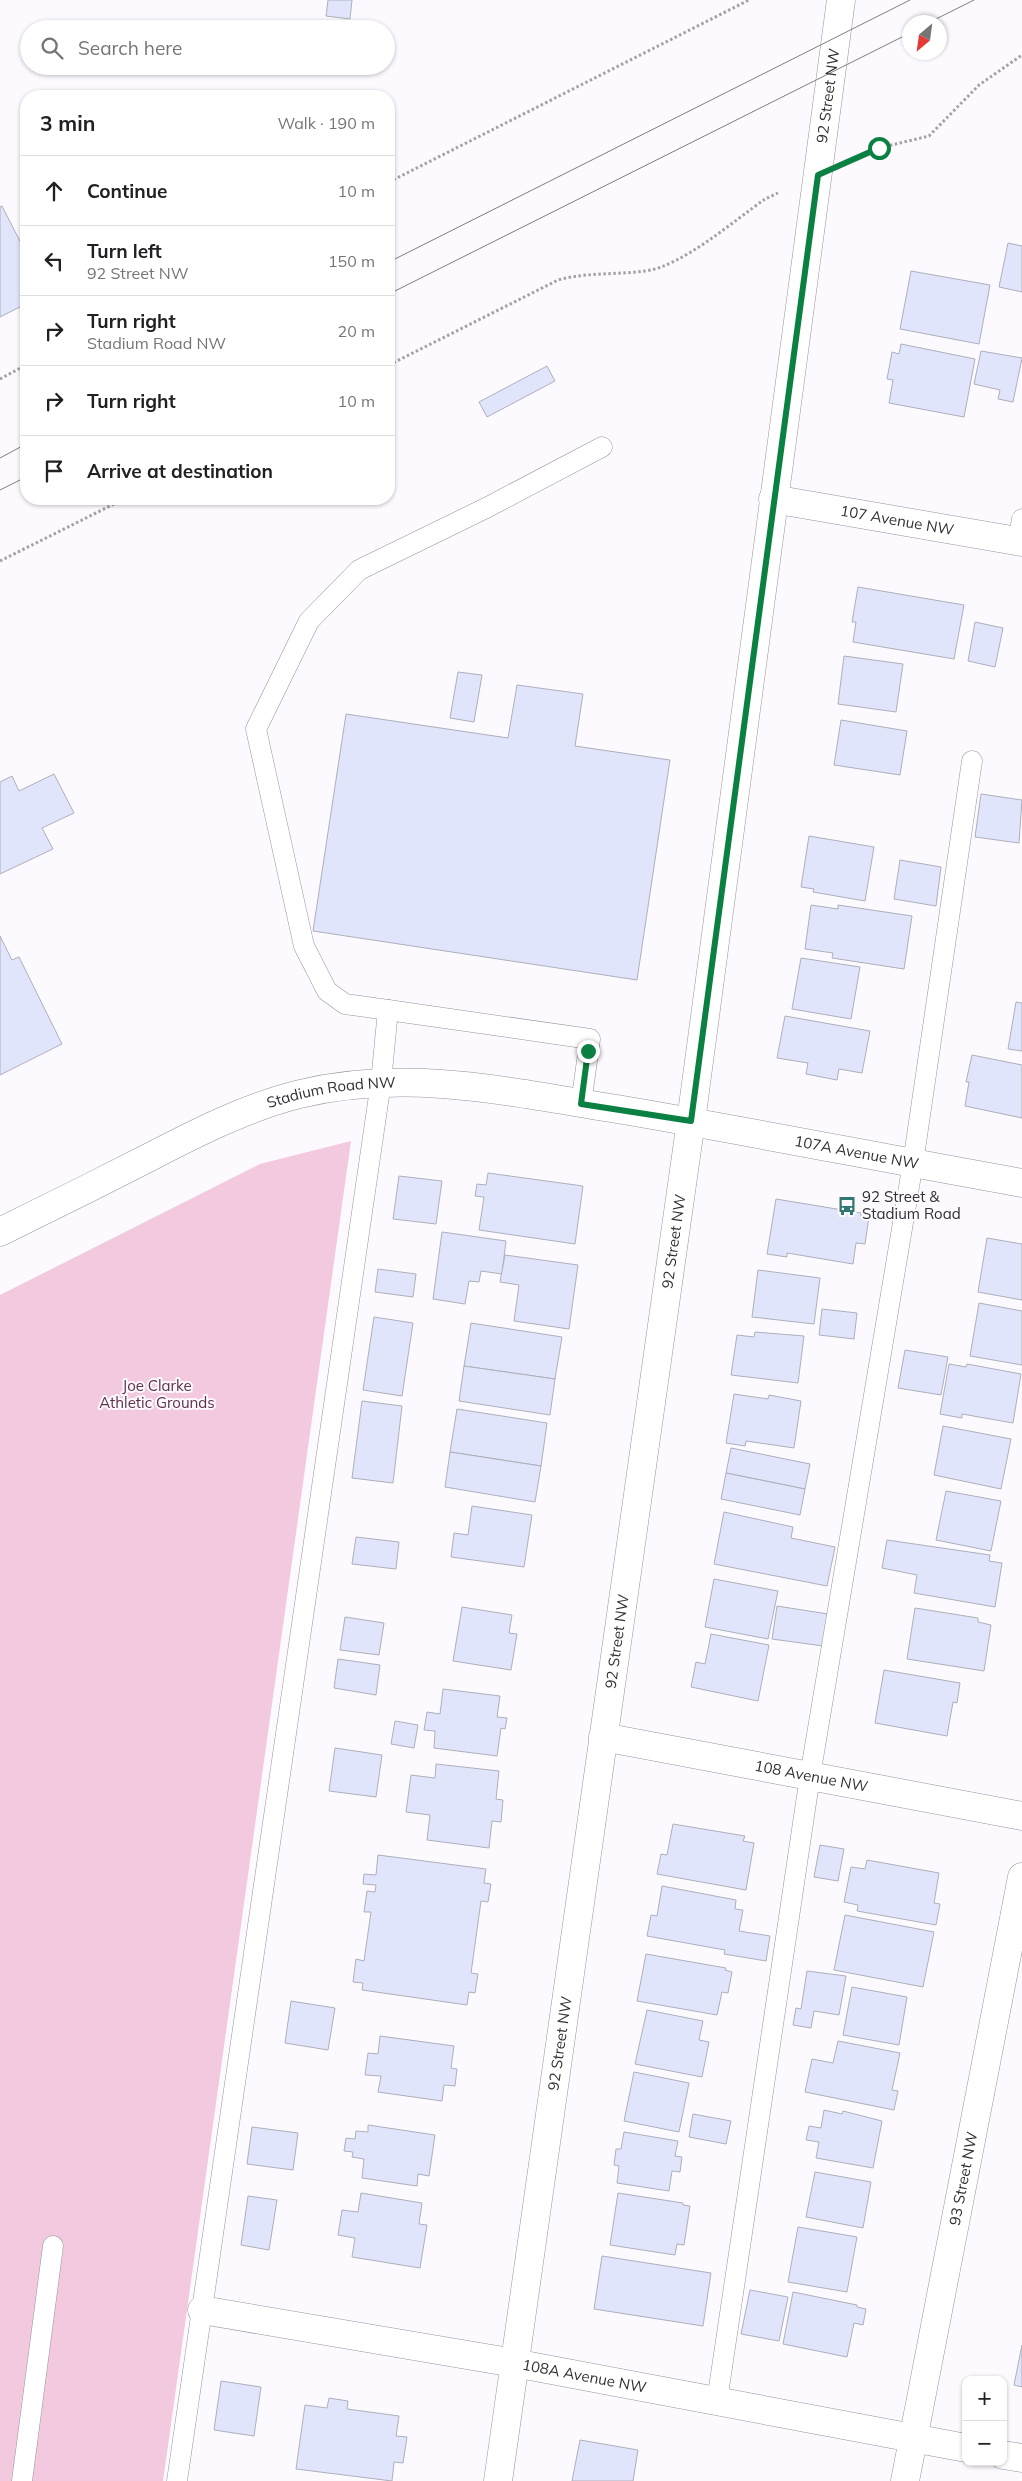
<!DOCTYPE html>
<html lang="en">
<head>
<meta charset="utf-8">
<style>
	body { margin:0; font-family:Mulish,sans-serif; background:#f6f6f6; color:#202124 }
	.controls { position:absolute; right:15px; bottom:15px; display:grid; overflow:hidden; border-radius:10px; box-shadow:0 1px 4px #0004 }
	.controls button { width:45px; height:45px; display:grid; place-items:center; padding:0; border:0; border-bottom:1px solid #e0e0e0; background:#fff; color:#202124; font:25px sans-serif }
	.compass { position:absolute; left:902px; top:15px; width:45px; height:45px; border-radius:50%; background:#fff; box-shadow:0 1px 4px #0004; rotate:209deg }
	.stop { position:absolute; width:15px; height:15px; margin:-11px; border:4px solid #0b8043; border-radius:50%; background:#fff }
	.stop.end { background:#0b8043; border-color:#fff; box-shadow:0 1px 5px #0008 }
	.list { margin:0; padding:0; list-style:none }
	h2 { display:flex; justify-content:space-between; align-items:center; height:65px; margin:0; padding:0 20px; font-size:21px }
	h2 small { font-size:16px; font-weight:400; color:#757577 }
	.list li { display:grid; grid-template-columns:32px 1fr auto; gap:15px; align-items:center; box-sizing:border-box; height:70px; padding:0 20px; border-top:1px solid #e0e0e0 }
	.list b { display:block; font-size:19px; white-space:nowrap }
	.list p { margin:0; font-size:16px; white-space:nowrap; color:#757577 }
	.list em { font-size:16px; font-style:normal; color:#757577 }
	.icon { flex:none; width:28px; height:28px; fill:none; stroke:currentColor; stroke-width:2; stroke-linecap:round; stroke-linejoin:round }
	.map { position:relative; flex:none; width:1022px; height:2481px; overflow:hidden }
	.search { position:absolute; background:#fff; box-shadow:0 1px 4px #0004; left:20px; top:20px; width:375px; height:55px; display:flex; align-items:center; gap:12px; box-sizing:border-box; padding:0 18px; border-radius:28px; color:#757577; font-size:19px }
	.panel { position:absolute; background:#fff; box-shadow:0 1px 4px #0004; left:20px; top:90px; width:375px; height:415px; border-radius:20px }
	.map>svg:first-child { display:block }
	.green { fill:#f2c9de }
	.building { fill:#e1e5fc; stroke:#aeafb9 }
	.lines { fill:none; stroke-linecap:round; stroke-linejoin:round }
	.lane-casing { stroke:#96939c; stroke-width:21 }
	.street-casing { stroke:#96939c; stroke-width:29 }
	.secondary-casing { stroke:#96939c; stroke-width:29 }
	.path { stroke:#a4a2a6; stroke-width:3; stroke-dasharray:2.5 2.5; stroke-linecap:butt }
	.lane { stroke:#fff; stroke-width:20 }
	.street { stroke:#fff; stroke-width:28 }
	.secondary { stroke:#fff; stroke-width:28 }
	.tram { stroke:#807e82; stroke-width:1 }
	.route { stroke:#0b8043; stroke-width:6 }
	.labels { text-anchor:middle; stroke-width:4; stroke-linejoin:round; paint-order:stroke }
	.street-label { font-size:15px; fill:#312f33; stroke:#fcfaff }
	.poi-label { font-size:15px; fill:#312f33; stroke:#fcfaff; text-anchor:start }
	.park-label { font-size:15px; fill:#602e4b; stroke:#fcfaff }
</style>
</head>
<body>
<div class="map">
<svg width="1022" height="2481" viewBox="0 0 1022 2481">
	<rect width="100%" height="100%" fill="#fcfaff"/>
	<path class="green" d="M351,1141L163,2481H0V1295L260,1164Z"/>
	<g class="building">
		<path d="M328,0H352L350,19L326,16Z"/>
		<path d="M2,206L26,253V304L0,317V207Z"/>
		<path d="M1008,243L1022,246V292L999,287Z"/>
		<path d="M911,271L990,285L979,344L900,329Z"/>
		<path d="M901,344L975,359L964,417L889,403L893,380L887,379L892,352L899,354Z"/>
		<path d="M981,351L1022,358L1013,402L998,399L1000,390L974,384Z"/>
		<path d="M547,366L555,381L487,417L479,402Z"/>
		<path d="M858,587L964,605L954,659L853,642L856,622H852Z"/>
		<path d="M975,622L1003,628L995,667L968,661Z"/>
		<path d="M844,656L903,664L896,712L838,704Z"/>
		<path d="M458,672L482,675L474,722L450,718Z"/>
		<path d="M517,685L583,694L575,746L670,760L637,980L313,931L346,714L508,738Z"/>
		<path d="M841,720L907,731L900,775L834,765Z"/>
		<path d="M54,774L74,813L42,828L53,849L0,874V782L12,776L19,791Z"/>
		<path d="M981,794L1022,800L1019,843L975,837Z"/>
		<path d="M809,836L874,847L865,901L813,892L814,889L801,887Z"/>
		<path d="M900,860L941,867L936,906L894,899Z"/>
		<path d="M811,905L838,909V905L912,916L904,969L832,958L833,953L805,949Z"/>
		<path d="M0,936L12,960L19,957L62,1044L0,1075Z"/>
		<path d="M801,958L860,967L851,1019L792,1009Z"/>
		<path d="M1016,1002L1022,1003V1051L1008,1049Z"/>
		<path d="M785,1016L870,1031L862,1073L839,1069L837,1080L806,1074L808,1063L777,1058Z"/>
		<path d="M972,1055L1022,1065V1118L965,1106L969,1082H966Z"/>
		<path d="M488,1173L583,1186L575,1244L479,1230L484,1197L475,1196L477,1184L486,1185Z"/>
		<path d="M399,1176L442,1181L436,1224L393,1219Z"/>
		<path d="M776,1199L861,1213V1216L869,1217L865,1244L856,1243L853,1264L787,1253V1257L767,1254Z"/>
		<path d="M442,1232L506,1241L502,1274L481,1271L479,1282L469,1281L465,1304L433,1299Z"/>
		<path d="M987,1238L1022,1244V1300L978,1292Z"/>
		<path d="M505,1255L578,1265L569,1329L514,1321L519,1285L500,1282Z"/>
		<path d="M378,1269L416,1274L413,1297L375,1292Z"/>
		<path d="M758,1270L820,1278L814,1324L752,1317Z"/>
		<path d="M979,1303L1022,1311V1365L970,1356Z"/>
		<path d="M822,1309L857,1313L854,1339L819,1335Z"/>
		<path d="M374,1317L413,1323L402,1396L363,1390Z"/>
		<path d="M471,1323L562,1337L555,1379L464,1366Z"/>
		<path d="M755,1332L804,1336L798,1383L731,1375L737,1335L754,1337Z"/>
		<path d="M905,1350L948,1357L941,1395L898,1388Z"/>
		<path d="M949,1364L966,1367L967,1364L1021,1374L1013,1423L962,1414V1418L940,1414Z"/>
		<path d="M464,1366L555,1379L550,1415L459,1401Z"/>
		<path d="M734,1394L768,1399L769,1395L801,1401L794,1448L746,1441L745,1446L726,1443Z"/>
		<path d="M362,1401L402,1406L393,1483L352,1478Z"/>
		<path d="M457,1409L547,1423L541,1466L450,1452Z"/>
		<path d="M943,1426L1011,1439L1001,1489L934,1475Z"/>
		<path d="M731,1448L810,1464L805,1489L726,1473Z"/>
		<path d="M450,1452L541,1466L535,1502L445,1487Z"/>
		<path d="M726,1473L805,1489L800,1515L721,1499Z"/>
		<path d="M946,1491L1001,1501L991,1551L936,1540Z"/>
		<path d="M472,1506L532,1515L524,1567L451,1557L454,1533L468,1535Z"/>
		<path d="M724,1512L793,1527L791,1538L835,1547L827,1586L714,1564Z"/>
		<path d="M356,1537L399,1542L396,1569L352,1564Z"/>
		<path d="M887,1540L990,1555L989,1561L1002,1563L995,1607L914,1593L917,1575L882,1568Z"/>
		<path d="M714,1579L778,1591L768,1639L705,1627Z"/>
		<path d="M777,1606L828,1614L823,1646L772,1639Z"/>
		<path d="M462,1607L512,1615L509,1633L517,1634L511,1670L453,1661Z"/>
		<path d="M915,1608L978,1618V1622L991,1625L984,1671L907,1659Z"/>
		<path d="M345,1617L384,1623L379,1655L340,1650Z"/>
		<path d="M711,1634L769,1645L758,1701L691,1687L696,1662L705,1664Z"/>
		<path d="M338,1659L380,1665L376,1695L334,1688Z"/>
		<path d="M884,1670L960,1683L957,1703L953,1702L947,1736L875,1723Z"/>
		<path d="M443,1689L500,1696L497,1717L507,1718L505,1729L501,1728L497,1756L434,1748L435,1731L424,1730L427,1712L440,1714Z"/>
		<path d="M395,1721L418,1725L414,1748L391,1744Z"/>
		<path d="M335,1748L382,1755L376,1797L329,1791Z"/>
		<path d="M436,1764L499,1771L496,1799L503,1800L501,1822L492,1821L489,1848L427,1840L430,1815L406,1812L411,1775L435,1778Z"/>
		<path d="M673,1824L745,1836L743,1841L754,1843L746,1890L657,1874L661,1854L667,1855Z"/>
		<path d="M820,1845L844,1849L838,1881L814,1877Z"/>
		<path d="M378,1855L486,1869L484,1883L491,1884L488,1902L481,1901L471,1973L478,1974L475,1993L469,1992L467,2005L362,1990L363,1983L353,1982L356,1959L364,1961L371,1912H364L367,1891L375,1892L376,1885L363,1884L364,1874L376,1875Z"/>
		<path d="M867,1860L939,1873L934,1903L940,1904L936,1925L857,1911L858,1905L844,1902L851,1867L865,1869Z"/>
		<path d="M662,1886L736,1900L735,1909L743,1910L739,1931L770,1936L766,1961L724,1954L725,1950L647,1936L651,1915L657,1916Z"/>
		<path d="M845,1915L934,1932L923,1987L834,1970Z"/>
		<path d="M646,1954L726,1968L725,1970L732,1972L728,1993L722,1992L717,2015L637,2001Z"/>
		<path d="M807,1971L846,1976L839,2015L814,2011L811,2028L793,2025L796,2008L801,2009Z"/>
		<path d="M852,1987L907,1997L899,2045L843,2035Z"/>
		<path d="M291,2001L335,2008L328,2050L285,2043Z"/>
		<path d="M647,2010L703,2021L699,2040L709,2042L702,2077L635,2064Z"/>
		<path d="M380,2036L454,2046L451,2068L457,2069L455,2086L444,2085L442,2101L378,2092L381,2076L365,2075L368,2053L378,2054Z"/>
		<path d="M838,2041L900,2053L892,2090L898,2091L894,2110L805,2092L812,2059L833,2063Z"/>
		<path d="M634,2072L689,2083L679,2132L624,2121Z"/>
		<path d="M824,2110L842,2114L843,2111L882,2121L873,2168L816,2158L819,2142L806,2140L809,2126L821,2128Z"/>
		<path d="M693,2114L731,2121L726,2144L689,2137Z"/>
		<path d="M368,2125L435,2135L429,2176L418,2174L417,2186L362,2178L364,2159L352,2157L353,2152L344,2151L346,2138L355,2139L356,2131L368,2132Z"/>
		<path d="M252,2127L298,2133L293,2170L247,2164Z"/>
		<path d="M624,2132L678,2141L675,2156L682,2157L680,2172L672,2171L669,2191L617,2183L619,2166L614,2165L616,2149H621Z"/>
		<path d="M815,2172L871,2182L863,2228L806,2217Z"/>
		<path d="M361,2193L422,2203L419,2224L427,2225L420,2268L352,2257L355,2238L338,2235L342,2210L358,2212Z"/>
		<path d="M618,2193L683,2203V2205L690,2206L684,2245L677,2244L675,2255L610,2245Z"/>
		<path d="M248,2196L277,2200L269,2250L241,2245Z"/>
		<path d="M798,2227L857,2237L847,2292L788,2282Z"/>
		<path d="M602,2256L711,2273L703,2326L594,2309Z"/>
		<path d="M750,2290L788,2297L779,2341L741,2334Z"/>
		<path d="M793,2292L857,2305V2307L866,2309L863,2325L854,2323L847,2357L783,2344Z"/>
		<path d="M1022,2345V2387L1014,2385Z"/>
		<path d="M221,2381L261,2387L254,2436L214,2430Z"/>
		<path d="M329,2398L348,2401L347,2409L399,2416L396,2436L407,2437L403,2463L394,2462L392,2481L296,2469L305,2405L327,2408Z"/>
		<path d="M580,2440L638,2450L633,2481H572Z"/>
	</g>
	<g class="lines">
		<g class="lane-casing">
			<g id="lane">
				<path d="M1018,542L1022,519"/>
				<path d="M388,1010L345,1004L327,991L304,946L256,729L309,621L359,570L488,507L602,447"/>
				<path d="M717,2401L810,1776L913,1163L972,761"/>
				<path d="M22,2481L53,2246"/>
				<path d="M177,2481L381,1082L388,1010L590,1039L581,1104"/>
			</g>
		</g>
		<g class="street-casing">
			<g id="street">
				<path id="s1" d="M773,499L1022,542"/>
				<path id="s2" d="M603,1737L1022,1816"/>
				<path id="s3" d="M202,2310L514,2363L966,2448"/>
				<path d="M1003,2455L1022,2458"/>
				<path id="s4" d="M905,2481L1022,1877"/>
			</g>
		</g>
		<g class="secondary-casing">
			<g id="secondary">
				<path id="s5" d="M0,1232C49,1208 99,1183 148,1158C196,1133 247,1107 300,1094C408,1068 510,1092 617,1109C753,1132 887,1159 1022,1183"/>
				<path id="s6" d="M498,2481L691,1121L841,0"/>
			</g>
		</g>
		<g class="path">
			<path d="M857,157L879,148L929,136L979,85L1022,55"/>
			<path d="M389,182L749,0"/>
			<path d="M389,365L558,280C587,272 616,275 645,271C681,267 735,220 765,199L778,193"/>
			<path d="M0,379L26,365"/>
			<path d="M0,561L124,499"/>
		</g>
		<use href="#lane" class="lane"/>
		<use href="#street" class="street"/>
		<use href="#secondary" class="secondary"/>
		<g class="tram">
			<path d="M930,22L974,0"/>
			<path d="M389,262L910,0"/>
			<path d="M389,294L910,33"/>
			<path d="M0,458L26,444"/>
			<path d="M0,490L26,477"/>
		</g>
	</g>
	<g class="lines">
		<path class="route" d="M588,1051L581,1104L691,1121L818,175L879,148"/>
	</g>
	<defs>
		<g id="bus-bare" transform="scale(1.5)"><path d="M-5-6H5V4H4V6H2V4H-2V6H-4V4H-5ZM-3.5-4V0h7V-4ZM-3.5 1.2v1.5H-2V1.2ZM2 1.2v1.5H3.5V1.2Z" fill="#307871" stroke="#fcfaff" stroke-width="2.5" paint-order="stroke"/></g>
	</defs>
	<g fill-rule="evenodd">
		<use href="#bus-bare" x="847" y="1206"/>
	</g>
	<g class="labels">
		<g class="street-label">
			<text dy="5" stroke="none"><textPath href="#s6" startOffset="2408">92 Street NW</textPath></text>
			<text dy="5" stroke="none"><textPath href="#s1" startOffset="126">107 Avenue NW</textPath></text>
			<text dy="5" stroke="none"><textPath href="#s5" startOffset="362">Stadium Road NW</textPath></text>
			<text dy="5" stroke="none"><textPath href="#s5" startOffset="894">107A Avenue NW</textPath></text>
			<text dy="5" stroke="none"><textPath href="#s6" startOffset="1252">92 Street NW</textPath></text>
			<text dy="5" stroke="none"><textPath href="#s6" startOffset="848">92 Street NW</textPath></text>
			<text dy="5" stroke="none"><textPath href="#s2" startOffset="212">108 Avenue NW</textPath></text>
			<text dy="5" stroke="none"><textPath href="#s6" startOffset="442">92 Street NW</textPath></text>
			<text dy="5" stroke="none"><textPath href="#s4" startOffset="308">93 Street NW</textPath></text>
			<text dy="5" stroke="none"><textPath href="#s3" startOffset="388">108A Avenue NW</textPath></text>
		</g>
		<g class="poi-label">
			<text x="862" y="1202">92 Street &amp;<tspan x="862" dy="17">Stadium Road</tspan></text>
		</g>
		<g class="park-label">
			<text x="157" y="1391">Joe Clarke<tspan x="157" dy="17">Athletic Grounds</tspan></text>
		</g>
	</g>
</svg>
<div class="controls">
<button>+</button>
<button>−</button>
</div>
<svg class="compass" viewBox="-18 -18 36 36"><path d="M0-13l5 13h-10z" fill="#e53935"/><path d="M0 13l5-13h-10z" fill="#757577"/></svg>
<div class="stop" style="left:879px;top:148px"></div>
<div class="stop end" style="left:588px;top:1051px"></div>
<div class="search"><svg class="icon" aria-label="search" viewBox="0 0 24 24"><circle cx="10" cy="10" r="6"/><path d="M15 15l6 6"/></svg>Search here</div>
<section class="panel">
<h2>3 min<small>Walk · 190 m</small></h2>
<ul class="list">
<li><svg class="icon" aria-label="ahead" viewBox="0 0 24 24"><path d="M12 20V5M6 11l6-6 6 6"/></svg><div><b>Continue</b></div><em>10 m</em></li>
<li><svg class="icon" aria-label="left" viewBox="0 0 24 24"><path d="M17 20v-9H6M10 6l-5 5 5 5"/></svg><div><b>Turn left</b><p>92 Street NW</p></div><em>150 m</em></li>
<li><svg class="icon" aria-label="right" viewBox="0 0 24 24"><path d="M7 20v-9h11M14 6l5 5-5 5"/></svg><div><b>Turn right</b><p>Stadium Road NW</p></div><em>20 m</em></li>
<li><svg class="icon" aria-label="right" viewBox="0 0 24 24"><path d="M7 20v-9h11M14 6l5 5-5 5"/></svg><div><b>Turn right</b></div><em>10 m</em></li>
<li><svg class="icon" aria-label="arrive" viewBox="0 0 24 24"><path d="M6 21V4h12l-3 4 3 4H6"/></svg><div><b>Arrive at destination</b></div></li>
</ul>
</section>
</div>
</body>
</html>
